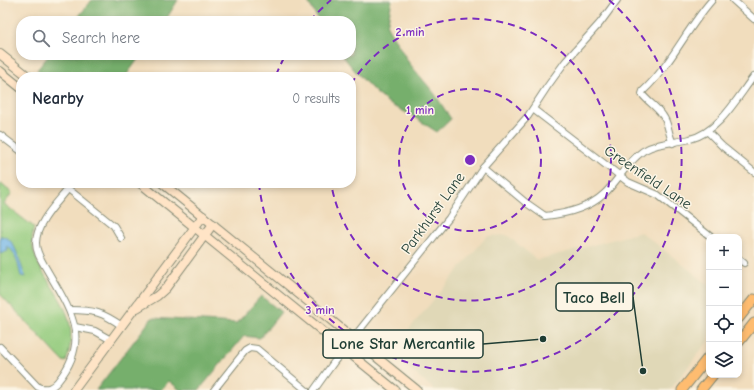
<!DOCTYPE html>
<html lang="en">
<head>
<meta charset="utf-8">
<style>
	body { margin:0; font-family:"Comic Neue",sans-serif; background:#f6f6f7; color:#1f2937 }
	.controls { position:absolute; right:12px; bottom:12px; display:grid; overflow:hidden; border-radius:8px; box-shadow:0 2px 6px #0003 }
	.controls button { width:36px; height:36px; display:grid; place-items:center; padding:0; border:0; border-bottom:1px solid #e0e1e3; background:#fff; color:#1f2937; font:20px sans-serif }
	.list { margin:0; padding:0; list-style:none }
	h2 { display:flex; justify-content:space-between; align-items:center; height:52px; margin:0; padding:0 16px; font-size:17px }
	h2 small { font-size:13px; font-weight:400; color:#747a83 }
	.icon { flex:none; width:22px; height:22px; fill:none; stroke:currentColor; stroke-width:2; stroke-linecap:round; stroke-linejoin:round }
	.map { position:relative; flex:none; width:754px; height:390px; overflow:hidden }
	.search { position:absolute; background:#fff; box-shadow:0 2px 6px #0003; left:16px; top:16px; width:340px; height:44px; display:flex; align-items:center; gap:10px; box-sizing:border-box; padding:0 14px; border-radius:16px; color:#747a83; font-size:15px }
	.panel { position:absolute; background:#fff; box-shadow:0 2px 6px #0003; left:16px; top:72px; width:340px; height:116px; border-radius:16px }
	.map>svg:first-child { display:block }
	.built { fill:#e0d8b7 }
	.green { fill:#93cb7d; stroke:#598458 }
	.forest { fill:#76af6c; stroke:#4a7650 }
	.water { fill:#72b6e8; stroke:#487a8e }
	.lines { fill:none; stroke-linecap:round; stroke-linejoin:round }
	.street-casing { stroke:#888d78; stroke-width:8 }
	.secondary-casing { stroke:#888d78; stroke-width:10 }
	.primary-casing { stroke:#888d78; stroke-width:11 }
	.street { stroke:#fff; stroke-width:6 }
	.secondary { stroke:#ffe4c6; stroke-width:8 }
	.primary { stroke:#febc70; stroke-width:9 }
	.ring { fill:none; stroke:#7b2cbf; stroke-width:2; stroke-dasharray:7 5 }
	.labels { text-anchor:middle; stroke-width:3; stroke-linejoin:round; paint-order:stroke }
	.street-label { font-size:15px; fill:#1f3d34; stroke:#fcf5e5 }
	.centre { fill:#7b2cbf; stroke:#fcf5e5; stroke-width:2 }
	.ring-label { font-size:12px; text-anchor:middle; font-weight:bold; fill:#7b2cbf; stroke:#fcf5e5; stroke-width:3; stroke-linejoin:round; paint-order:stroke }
	.leader { fill:none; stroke:#1f3d34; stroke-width:1.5 }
	.callout-dot { fill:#1f3d34; stroke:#fcf5e5; stroke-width:1.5 }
	.callout { fill:#fcf5e5; stroke:#1f3d34; stroke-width:1.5 }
	.callout-label { font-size:16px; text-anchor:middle; font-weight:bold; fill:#1f3d34 }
</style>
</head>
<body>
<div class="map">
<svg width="754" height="390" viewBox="0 0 754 390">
	<rect width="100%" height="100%" fill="#fcf5e5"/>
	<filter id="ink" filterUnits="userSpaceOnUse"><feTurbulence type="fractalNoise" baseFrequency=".025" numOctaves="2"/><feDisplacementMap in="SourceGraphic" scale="8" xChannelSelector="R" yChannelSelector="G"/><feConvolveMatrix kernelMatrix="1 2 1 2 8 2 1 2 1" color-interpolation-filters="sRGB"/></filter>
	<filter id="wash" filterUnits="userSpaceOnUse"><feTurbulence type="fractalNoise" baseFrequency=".012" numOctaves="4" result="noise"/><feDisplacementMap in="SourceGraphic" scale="16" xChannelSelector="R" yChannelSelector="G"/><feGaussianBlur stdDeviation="0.9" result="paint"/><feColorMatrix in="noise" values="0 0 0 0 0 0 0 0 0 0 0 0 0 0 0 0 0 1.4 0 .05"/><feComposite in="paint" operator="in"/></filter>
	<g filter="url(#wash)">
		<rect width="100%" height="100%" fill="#f1ddbd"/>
		<path class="built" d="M641,232L709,285V340L670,390H435L389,353L487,236L507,235L537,260Z"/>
		<path class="green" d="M0,183L12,193L4,204L34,227C24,261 59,287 68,317C73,332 71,347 66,362L63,361L0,294Z"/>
		<g class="forest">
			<path d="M92,0H178L165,21H75Z"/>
			<path d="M307,0H392L387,26L409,63L434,93L451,119L437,132L411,115L391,105L376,93L355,71L342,55H351V21H319Z"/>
			<path d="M49,55H141L125,77H47L37,70Z"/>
			<path d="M261,296L281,312L260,338L244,336L199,390H180L169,381L161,390H96L152,318L237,323Z"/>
		</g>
		<path class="water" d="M0,236C17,236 19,266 26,277L21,276C18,266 17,252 7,246L8,251L0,254Z"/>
	</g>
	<g filter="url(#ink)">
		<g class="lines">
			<g class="street-casing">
				<g id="street">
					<path d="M733,0L754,19"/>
					<path d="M533,109L628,182L658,195L711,237"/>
					<path d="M708,132L722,146L754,172"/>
					<path d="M0,135L21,151"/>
					<path d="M673,143C668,134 669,124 663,116C657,107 648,102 642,94L643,91C671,65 687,28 712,0"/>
					<path d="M483,167L525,202L545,216C565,214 589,208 604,194C619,180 625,164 643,151C657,142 675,143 690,139C719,132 737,98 754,76"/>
					<path d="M61,183L114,226L121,238"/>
					<path d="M739,259L744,263"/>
					<path d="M70,310C94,310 102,312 122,326"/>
					<path d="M75,327L95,331L111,340"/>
					<path d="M0,347L38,387C47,390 52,388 58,381C92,339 70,310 47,270C42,261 36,253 36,243C36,223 57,203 68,189"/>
					<path d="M214,390L245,351L250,348L257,349L306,390"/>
					<path d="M314,390L334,362L449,218L483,167L528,116L547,87L565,62L600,23L617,0"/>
				</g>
			</g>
			<g class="secondary-casing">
				<g id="secondary">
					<path d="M0,54L29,77"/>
					<path d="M0,71L21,88"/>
					<path d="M140,183L395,390"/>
					<path d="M162,183L417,390"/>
					<path d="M137,308L157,296L166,288L213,224"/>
					<path d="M74,390L203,216"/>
				</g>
			</g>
			<g class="primary-casing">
				<g id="primary">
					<path d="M739,318L754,299"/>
					<path d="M739,342L754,323"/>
					<path d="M682,390L709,356"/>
					<path d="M701,390L713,375"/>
				</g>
			</g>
			<use href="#street" class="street"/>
			<use href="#secondary" class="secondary"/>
			<use href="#primary" class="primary"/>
		</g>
	</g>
	<g class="ring">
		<circle cx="470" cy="160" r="71"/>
		<path d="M351 84A141 141 0 1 1 331 183"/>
		<path d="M276 75A212 212 0 0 1 285 56M310 21A212 212 0 0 1 331 0M609 0A212 212 0 1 1 259 184"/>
	</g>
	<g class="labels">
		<g class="street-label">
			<text transform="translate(648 177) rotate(34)" y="5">Greenfield Lane</text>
			<text transform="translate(433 213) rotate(-54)" y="5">Parkhurst Lane</text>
		</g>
	</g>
	<circle cx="470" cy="160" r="6" class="centre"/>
	<g class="ring-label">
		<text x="410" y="36">2 min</text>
		<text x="420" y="114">1 min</text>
		<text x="320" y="314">3 min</text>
	</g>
	<path class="leader" d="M643 371L633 297M543 339L483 344"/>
	<g class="callout-dot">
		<circle cx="643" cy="371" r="4"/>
		<circle cx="543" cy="339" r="4"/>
	</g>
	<g class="callout">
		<rect x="556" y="283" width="77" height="28" rx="4"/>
		<rect x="323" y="330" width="160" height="28" rx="4"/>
	</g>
	<g class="callout-label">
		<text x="594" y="303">Taco Bell</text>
		<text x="403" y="349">Lone Star Mercantile</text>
	</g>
</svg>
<div class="controls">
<button>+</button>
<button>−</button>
<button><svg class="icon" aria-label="locate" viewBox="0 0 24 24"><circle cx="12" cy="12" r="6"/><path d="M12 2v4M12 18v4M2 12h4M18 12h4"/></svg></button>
<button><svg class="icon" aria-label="layers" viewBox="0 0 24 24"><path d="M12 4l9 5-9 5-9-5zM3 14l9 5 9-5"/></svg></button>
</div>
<div class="search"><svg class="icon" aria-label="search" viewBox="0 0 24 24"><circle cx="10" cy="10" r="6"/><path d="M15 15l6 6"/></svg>Search here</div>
<section class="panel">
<h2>Nearby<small>0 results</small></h2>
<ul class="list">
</ul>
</section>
</div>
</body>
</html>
